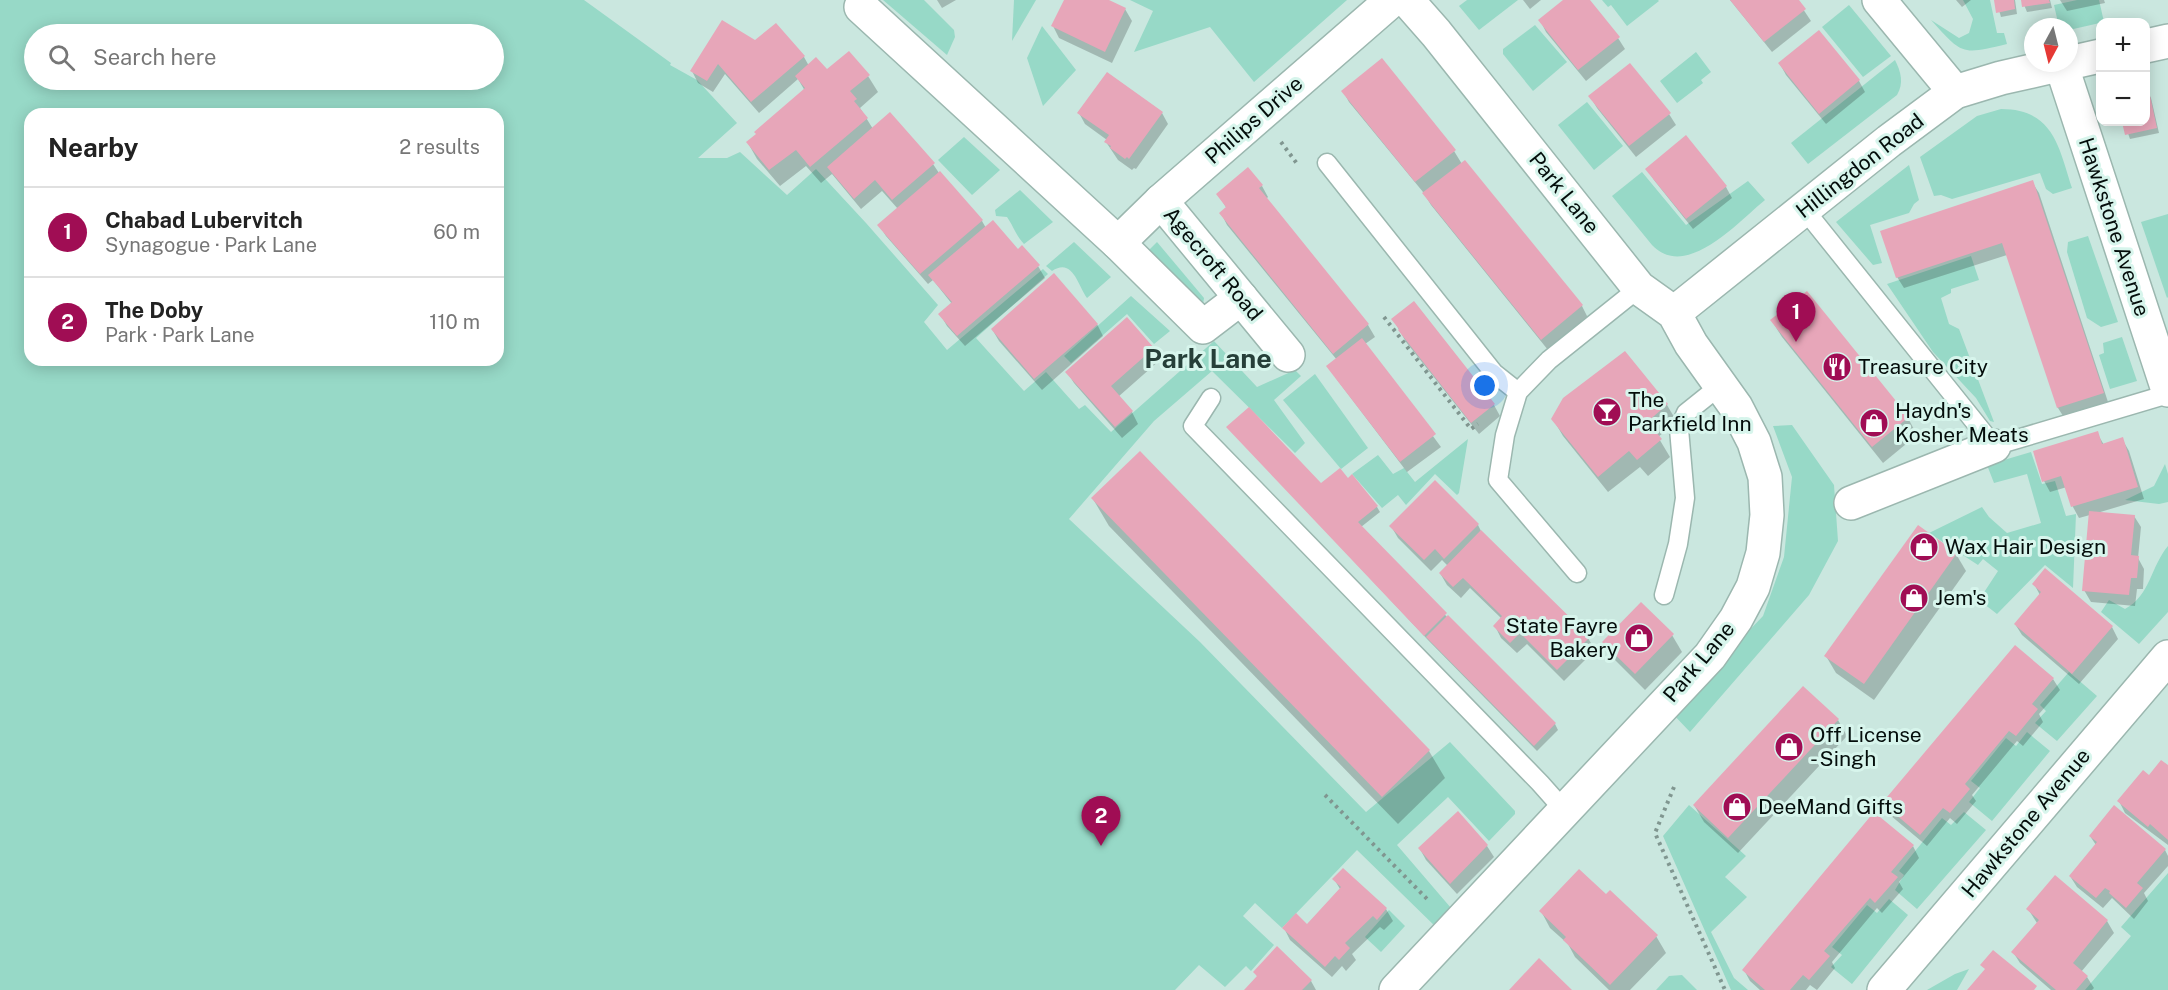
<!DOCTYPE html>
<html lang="en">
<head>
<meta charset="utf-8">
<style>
	body { margin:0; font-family:"Public Sans",sans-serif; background:#f2f2f2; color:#222 }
	.controls { position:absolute; right:18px; top:18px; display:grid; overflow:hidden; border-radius:12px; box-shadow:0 3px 15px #0003 }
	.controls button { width:54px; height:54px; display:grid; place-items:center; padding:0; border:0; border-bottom:2px solid #e0e0e0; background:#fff; color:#222; font:30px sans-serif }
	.compass { position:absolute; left:2024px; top:18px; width:54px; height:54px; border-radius:50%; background:#fff; box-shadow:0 3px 15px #0003; rotate:187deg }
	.you { position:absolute; left:1485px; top:386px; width:21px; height:21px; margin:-15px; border:4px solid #fff; border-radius:50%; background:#1a73e8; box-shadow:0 0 0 9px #1a73e833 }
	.badge { display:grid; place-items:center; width:39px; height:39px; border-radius:50%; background:#a00d54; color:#fff; font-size:20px; font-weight:700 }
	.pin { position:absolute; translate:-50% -50px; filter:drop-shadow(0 2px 3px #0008) }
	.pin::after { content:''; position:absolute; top:32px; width:21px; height:18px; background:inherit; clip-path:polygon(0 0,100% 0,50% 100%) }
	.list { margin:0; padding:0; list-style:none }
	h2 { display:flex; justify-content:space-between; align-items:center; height:78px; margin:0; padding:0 24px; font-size:26px }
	h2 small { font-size:20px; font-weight:400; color:#767676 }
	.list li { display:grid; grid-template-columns:39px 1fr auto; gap:18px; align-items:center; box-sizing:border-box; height:90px; padding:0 24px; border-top:2px solid #e0e0e0 }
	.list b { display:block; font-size:22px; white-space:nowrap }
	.list p { margin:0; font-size:20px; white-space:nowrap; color:#767676 }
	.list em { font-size:20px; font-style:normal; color:#767676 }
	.icon { flex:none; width:33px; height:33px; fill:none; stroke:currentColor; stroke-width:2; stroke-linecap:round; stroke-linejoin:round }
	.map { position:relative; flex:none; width:2168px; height:990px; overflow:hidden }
	.search { position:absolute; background:#fff; box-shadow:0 3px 15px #0003; left:24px; top:24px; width:480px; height:66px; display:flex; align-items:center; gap:15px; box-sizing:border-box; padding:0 21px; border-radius:33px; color:#767676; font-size:22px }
	.panel { position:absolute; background:#fff; box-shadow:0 3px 15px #0003; left:24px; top:108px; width:480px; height:258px; border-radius:18px }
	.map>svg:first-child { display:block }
	.green { fill:#97d9c7; fill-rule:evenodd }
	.shadow { fill:#0003 }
	.building { fill:#e7a6b9 }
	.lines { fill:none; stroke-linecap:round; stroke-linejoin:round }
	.lane-casing { stroke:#9bb7af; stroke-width:21 }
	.street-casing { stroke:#9bb7af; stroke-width:36 }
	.path { stroke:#809690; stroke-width:4; stroke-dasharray:3 4.5; stroke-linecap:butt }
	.lane { stroke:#fff; stroke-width:18 }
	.street { stroke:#fff; stroke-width:33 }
	.labels { text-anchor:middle; stroke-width:6; stroke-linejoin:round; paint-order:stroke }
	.street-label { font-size:21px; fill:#040d0b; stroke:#d7f5ec }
	.poi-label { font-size:21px; fill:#040d0b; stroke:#d7f5ec; text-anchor:start }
	.district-label { font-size:27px; font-weight:bold; fill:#263f39; stroke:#d7f5ec }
</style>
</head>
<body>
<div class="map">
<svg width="2168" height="990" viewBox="0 0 2168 990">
	<rect width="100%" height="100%" fill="#cae7df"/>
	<g class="green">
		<path d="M0,0H584L671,63L670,65L697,80L737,123L698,158H727L740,152L787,195L816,169L866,223L938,305L924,322L947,350L1043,269L1048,274L976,338L1024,391L1046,372L1079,409L1085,405L1111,432L1214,341L1257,387L1295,370L1301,376L1274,400L1305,443L1295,453L1212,371L1154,421L1069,519L1200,642L1366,812L1450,742L1515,811V814L1489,841L1448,797L1397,845L1457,915L1441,932L1357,850L1282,928L1255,903L1243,916L1274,945L1251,971L1246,966L1225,987L1199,965L1175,990H0ZM34,34H494V80H34ZM30,114H498V360H30Z"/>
		<path d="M883,0H924L954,30L955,37L947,55Z"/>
		<path d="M1014,0H1036L1012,41Z"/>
		<path d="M1130,0H1347L1254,82L1210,27L1134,52L1153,11Z"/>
		<path d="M1467,0H1518L1479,30L1459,6Z"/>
		<path d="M1602,0H1658L1659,1L1627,26L1611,5L1608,7Z"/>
		<path d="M1963,0H1990L1997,33H2004L2007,44C1961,55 1963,55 1931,20L1959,38L1969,33L1973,19Z"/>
		<path d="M2077,0H2099L2104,22L2069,30V27H2059L2054,5Z"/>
		<path d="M1849,5L1891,56L1863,77L1822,27Z"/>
		<path d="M1535,25L1567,62L1533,91L1503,54V49Z"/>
		<path d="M1042,26L1076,70L1043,106L1027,58Z"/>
		<path d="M1696,52L1711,72L1701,80L1703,83L1677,103L1660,81Z"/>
		<path d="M1895,60C1901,72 1904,83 1897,95L1808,164L1791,143Z"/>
		<path d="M1587,102L1623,146L1594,170L1558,125Z"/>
		<path d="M2001,109C2054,109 2059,148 2072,188L2053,194L2046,189L2040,173L1952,199L1941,195L1934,196L1920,157L1977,116Z"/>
		<path d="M964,137L1000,170L972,195L938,160Z"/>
		<path d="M1909,165L1919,200L1914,204L1909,213L1870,225L1882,263L1873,265L1836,222Z"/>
		<path d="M1642,172L1686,225L1748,181L1765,200C1738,222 1686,281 1652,245L1612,196Z"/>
		<path d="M1020,190L1053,222L1024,244C1015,234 1014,227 1007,217L996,216L995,210Z"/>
		<path d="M2168,214V297L2167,298L2141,222Z"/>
		<path d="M2088,236L2118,322L2101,327L2087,318L2067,252L2068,242Z"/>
		<path d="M1074,242L1111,277L1087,298C1078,286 1073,257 1052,271L1046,266Z"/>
		<path d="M1157,242L1204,298L1203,305L1144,255Z"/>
		<path d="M1971,256L1979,280L1951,289V293L1941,298L1949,324L1959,329L1994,422L1990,421L1976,398L1933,352L1887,284Z"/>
		<path d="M1131,296L1170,331L1154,344L1127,314L1071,363L1064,356Z"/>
		<path d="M2122,337L2137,381L2110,389L2099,355L2104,353L2103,343Z"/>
		<path d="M1315,374L1368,448L1341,469L1283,400Z"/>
		<path d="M1792,425L1834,485L1838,541L1809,595L1690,732L1671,712L1763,616L1784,557L1792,477L1773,426Z"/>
		<path d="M1468,439L1459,493L1457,495L1435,474L1406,505L1398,495L1382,508L1352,474L1378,455L1393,474L1404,468L1415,482Z"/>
		<path d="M2031,452L2042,484L2055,481L2066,516L2076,514L2073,588L2045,565L1997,614L1979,600L1998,571L1983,559L1978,565L1929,533L1982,507L1989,517L2007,533L2041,523L2027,474L1994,483L1987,465Z"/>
		<path d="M2165,464L2168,474V502L2159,504L2125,500L2154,486Z"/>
		<path d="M2168,546V612L2139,644L2101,612L2109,600L2125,609C2150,596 2151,566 2168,546Z"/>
		<path d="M2069,672L2097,696L2057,741L2035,723L2046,711L2040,705Z"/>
		<path d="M2027,732L2050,751L1992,821L1969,802L1980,788L1971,781L2006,738L2016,746Z"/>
		<path d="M1689,805L1746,856L1725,877L1747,897L1711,932L1734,978L1748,990H1731L1663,836Z"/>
		<path d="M1964,812L1986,830L1917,909L1895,890L1904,875L1899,871L1942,818L1951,825Z"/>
		<path d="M2168,873V990H2085L2131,936L2121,927Z"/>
		<path d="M1889,899L1908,915L1852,984L1831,967L1842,955L1832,947L1867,905L1877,913Z"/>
		<path d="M1389,910L1405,926L1381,952L1365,937Z"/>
		<path d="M1969,969L1957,990H1927L1955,974Z"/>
		<path d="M1682,975L1697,990H1656L1669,976Z"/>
	</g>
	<g class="shadow">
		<path d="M937,0H956L942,8Z"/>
		<path d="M1066,0H1106L1125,9L1132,21L1112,63L1059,38L1053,26Z"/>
		<path d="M1523,0H1541L1530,9Z"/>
		<path d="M1565,0H1588L1618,38L1625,49L1586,81L1546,32L1540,20Z"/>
		<path d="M1730,0H1797L1811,21L1772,52Z"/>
		<path d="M1956,0H1971L1962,7Z"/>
		<path d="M1996,0H2015L2017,14L2001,17Z"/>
		<path d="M2022,0H2050L2052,8L2027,12Z"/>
		<path d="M2060,0H2104L2105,3L2067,11Z"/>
		<path d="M775,25L804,57L809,66L827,72L868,76L878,92L860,108L873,129L933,164L939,173L982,221L986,228L1038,266L1045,278L965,346L947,326L940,314L952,304L933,280L928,284L886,236L879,225L898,209L882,191L861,209L832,174L821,183L806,166L780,186L757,159L748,143L805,91L798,79L759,113L725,74L713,92L698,83L692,71L755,41Z"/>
		<path d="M1780,64L1859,81L1865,92L1826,124L1786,75Z"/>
		<path d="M1343,91L1454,151L1462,164L1464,162L1582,306L1588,318L1548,350L1431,205L1423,192L1349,102Z"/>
		<path d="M2146,93H2148L2151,98L2159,133L2130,139L2124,122H2146Z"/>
		<path d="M1590,96L1669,114L1676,125L1636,157L1597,108Z"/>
		<path d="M1079,113H1162L1168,124L1136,169L1134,168L1132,170L1118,160L1106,142L1107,140L1085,124Z"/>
		<path d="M1647,169L1726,187L1732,198L1693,229L1654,180Z"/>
		<path d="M2032,182L2039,193L2109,405L2065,419L2058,408L2007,255L1904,288L1897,277Z"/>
		<path d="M1262,186L1268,197L1266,199L1368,325L1375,337L1365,344L1441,447L1407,472L1335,377L1337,360L1227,225L1221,213L1227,209L1218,194Z"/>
		<path d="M1807,293L1908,418L1917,435L1883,463L1782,337L1772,321Z"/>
		<path d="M1393,319L1494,405L1500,416L1479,434L1406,342Z"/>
		<path d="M1097,324L1103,336L1042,390L999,341L992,329Z"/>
		<path d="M1153,349L1160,360L1118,397L1132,412L1138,424L1122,438L1074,383L1067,372Z"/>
		<path d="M1625,353L1667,405L1677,422L1658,437L1670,457L1648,476L1640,467L1608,492L1563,436L1553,419Z"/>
		<path d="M1228,427L1321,485L1377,507L1380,512L1361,527L1448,618L1555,724L1558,730L1537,751L1428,640Z"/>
		<path d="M2097,433L2104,445L2122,439L2129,451L2144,499L2097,513L2134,516L2141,527L2138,558L2144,569L2143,589H2137L2135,606L2091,602L2084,590L2090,515L2079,518L2073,507L2067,487L2050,492L2044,481Z"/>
		<path d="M1093,499L1429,751L1445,778L1398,824L1109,526Z"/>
		<path d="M1478,525L1482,533L1588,638L1595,650L1564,681L1527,644L1517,653L1501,638L1495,626L1502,619L1470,588L1461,598L1447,585L1440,573L1448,566L1442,560L1431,571L1398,538L1391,526Z"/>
		<path d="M1918,527L1956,554L1966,571L1874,700L1836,673L1826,656Z"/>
		<path d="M2034,584L2112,627L2118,639L2079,684L2022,635L2015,624L2040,595Z"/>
		<path d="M1672,635L1682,652L1645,690L1614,659L1604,642Z"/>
		<path d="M2053,679L2060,690L2039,714L2043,722L2023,746L2017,741L1972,795L1976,801L1957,824L1950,818L1927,846L1890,815L1883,803Z"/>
		<path d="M1838,720L1847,736L1738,853L1704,822L1694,805Z"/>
		<path d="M2168,767V845L2125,813L2119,801L2149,777Z"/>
		<path d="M2090,836L2165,850L2168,856V866L2144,893L2148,901L2134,919L2112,898L2103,908L2077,887L2070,876L2096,845Z"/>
		<path d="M1487,846L1494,857L1457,894L1426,860L1420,849Z"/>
		<path d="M1913,846L1919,858L1899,882L1903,889L1882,913L1877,908L1832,962L1835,968L1817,990L1810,985L1806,990H1760L1750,981L1744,970Z"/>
		<path d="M1343,870L1386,909L1393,921L1384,930L1380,927L1352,954L1356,960L1346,971L1342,966L1332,977L1290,940L1284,928L1307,926L1340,889L1334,879Z"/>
		<path d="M2055,877L2107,921L2114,933L2081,972L2087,977L2094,988L2092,990H2051L2020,963L2013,952L2037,923L2028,909Z"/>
		<path d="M1606,897L1656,936L1666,953L1630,990H1609L1575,957L1568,944L1550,928L1541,911Z"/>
		<path d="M1255,972L1311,981L1316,990H1246L1258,978Z"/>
	</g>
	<g class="building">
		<path d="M1064,0H1109L1126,8L1105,52L1051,26Z"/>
		<path d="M1563,0H1590L1620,37L1578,70L1538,20Z"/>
		<path d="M1730,0H1799L1806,9L1764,42Z"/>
		<path d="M1994,0H2014L2015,9L1996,13Z"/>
		<path d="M2021,0H2049L2050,3L2022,7Z"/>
		<path d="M722,20L755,40L776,23L805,56L751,102L718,64L707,81L690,71Z"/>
		<path d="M1819,30L1860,80L1819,114L1778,63Z"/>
		<path d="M849,51L870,75L850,91L857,99L854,101L868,118L810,167L796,150L769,170L746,142L756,134L754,132L805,88L795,76L816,57L827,69Z"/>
		<path d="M1382,58L1456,150L1415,182L1341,91Z"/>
		<path d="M1630,63L1671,113L1629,146L1588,96Z"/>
		<path d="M1107,72L1163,112L1129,159L1127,157L1125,159L1110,148L1111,146L1104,142L1109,135L1077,113Z"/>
		<path d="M2149,91L2157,128L2125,135L2122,122H2146V92Z"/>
		<path d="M890,112L935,163L892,200L875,180L854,199L827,167Z"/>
		<path d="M1686,135L1727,186L1686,219L1645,169Z"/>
		<path d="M1465,160L1583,305L1541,340L1422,193Z"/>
		<path d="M1248,167L1263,185L1259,188L1369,324L1333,354L1219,213L1226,207L1216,194Z"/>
		<path d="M940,171L983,220L920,274L877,225Z"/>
		<path d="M2033,180L2104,393L2057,408L2002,243L1896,278L1880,231Z"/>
		<path d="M993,220L1018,249L1022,245L1040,265L957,336L938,314L952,302L928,275Z"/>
		<path d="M1054,273L1098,324L1034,379L991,329Z"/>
		<path d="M1807,291L1909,417L1872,447L1770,320Z"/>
		<path d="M1414,301L1495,404L1471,423L1398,330L1399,329L1391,319Z"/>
		<path d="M1127,317L1154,348L1111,386L1133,411L1115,427L1065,372Z"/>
		<path d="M1362,338L1436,434L1400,462L1326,366Z"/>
		<path d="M1625,351L1668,404L1647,422L1662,439L1637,460L1629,451L1598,477L1551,419L1563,398Z"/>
		<path d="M1249,407L1321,483L1340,468L1348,478L1352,474L1378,506L1358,522L1447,613L1424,636L1226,427Z"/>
		<path d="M2098,431L2102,444L2123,437L2138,487L2071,507L2061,476L2042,482L2033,451Z"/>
		<path d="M1140,451L1430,750L1382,797L1091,498Z"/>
		<path d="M1435,480L1479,524L1444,559L1435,549L1424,560L1389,526Z"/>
		<path d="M2089,511L2135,515L2131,555L2139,556L2137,578H2131L2129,595L2082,591Z"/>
		<path d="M1918,525L1957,553L1864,684L1824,656Z"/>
		<path d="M1481,530L1590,637L1557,670L1520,633L1510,643L1493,626L1502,616L1463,578L1453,587L1439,573Z"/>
		<path d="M2045,568L2113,626L2072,674L2014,624L2041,592L2032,584Z"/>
		<path d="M1641,602L1674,634L1635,674L1602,642Z"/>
		<path d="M1448,615L1556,723L1534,746L1426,637Z"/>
		<path d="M2015,645L2054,678L2032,704L2038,709L2016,736L2009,731L1965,784L1970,789L1950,813L1943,808L1920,835L1882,803Z"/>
		<path d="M1803,686L1839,719L1728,838L1693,805Z"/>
		<path d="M2161,760L2168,765V840L2150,824L2148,827L2117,801L2143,770L2149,775Z"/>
		<path d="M2114,805L2166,849L2137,883L2143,888L2126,908L2109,893L2110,891L2105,888L2096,898L2069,876L2097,842L2089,836Z"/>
		<path d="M1458,811L1488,845L1450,884L1418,848Z"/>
		<path d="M1874,812L1914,845L1891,872L1898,877L1875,903L1870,898L1824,951L1830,956L1809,980L1803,975L1790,990H1765L1742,970Z"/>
		<path d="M1343,868L1387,908L1377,920L1373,916L1345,943L1350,948L1339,960L1335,956L1325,967L1282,928L1296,913L1307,924L1341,887L1332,879Z"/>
		<path d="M1579,869L1606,894L1610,890L1658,935L1610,985L1563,940L1566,937L1539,911Z"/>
		<path d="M2055,875L2108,920L2073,963L2088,976L2076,990H2056L2011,952L2039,920L2026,909Z"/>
		<path d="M1277,946L1312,980L1302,990H1244L1257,976L1253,972Z"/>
		<path d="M1993,950L2037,986L2034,990H1967L1985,969L1980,965Z"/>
		<path d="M1539,958L1572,990H1509Z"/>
	</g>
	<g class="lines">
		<g class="lane-casing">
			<g id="lane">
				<path d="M1327,163L1494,373L1518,392"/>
				<path d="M1804,209L1994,446L2168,394"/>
				<path d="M1211,398L1193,426L1540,783L1564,810"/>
				<path d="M1577,573L1498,480L1505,435L1518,392L1549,360L1639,288"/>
				<path d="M1664,595L1678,544L1685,498L1679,429L1686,413L1721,385"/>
			</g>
		</g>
		<g class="street-casing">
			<g id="street">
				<path d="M1879,0L1955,92"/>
				<path d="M861,7L1118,243L1203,327L1241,298"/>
				<path d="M2146,46L2168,41"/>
				<path d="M2069,63L2100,56"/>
				<path d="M2061,64L2168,390"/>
				<path d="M1161,201L1288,355"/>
				<path d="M1118,243L1161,201L1392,0"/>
				<path d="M1674,313L1889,141L1955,92L2001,78L2067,63"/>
				<path d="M1851,503L1994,446"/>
				<path d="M1396,990L1710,656L1736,619L1753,587L1763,553L1767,515L1765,477L1754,442L1736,407L1691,344L1674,313L1639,288L1436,33L1407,0"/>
				<path d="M1884,990L2168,657"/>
			</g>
		</g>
		<g class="path">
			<path d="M1281,142L1298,165"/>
			<path d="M1384,317L1471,429L1478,424"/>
			<path d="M1674,787L1655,833L1725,990"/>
			<path d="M1325,795L1429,901"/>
		</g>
		<use href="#lane" class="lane"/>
		<use href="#street" class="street"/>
	</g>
	<defs>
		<g id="restaurant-disc" transform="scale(1.5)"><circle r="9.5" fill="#a00d54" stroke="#d7f5ec"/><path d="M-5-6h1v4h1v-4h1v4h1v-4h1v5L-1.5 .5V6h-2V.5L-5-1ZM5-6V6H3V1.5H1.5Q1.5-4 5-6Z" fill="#fff"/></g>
		<g id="bar-disc" transform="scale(1.5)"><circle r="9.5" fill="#a00d54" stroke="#d7f5ec"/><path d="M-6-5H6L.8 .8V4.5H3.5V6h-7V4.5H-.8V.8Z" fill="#fff"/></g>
		<g id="shop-disc" transform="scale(1.5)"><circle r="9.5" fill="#a00d54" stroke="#d7f5ec"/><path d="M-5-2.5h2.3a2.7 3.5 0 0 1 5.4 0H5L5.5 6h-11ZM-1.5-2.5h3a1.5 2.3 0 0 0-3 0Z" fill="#fff"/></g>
	</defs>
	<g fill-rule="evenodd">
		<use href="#restaurant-disc" x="1837" y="367"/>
		<use href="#bar-disc" x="1607" y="412"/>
		<use href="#shop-disc" x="1874" y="423"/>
		<use href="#shop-disc" x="1924" y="547"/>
		<use href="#shop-disc" x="1914" y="598"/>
		<use href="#shop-disc" x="1639" y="638"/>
		<use href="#shop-disc" x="1789" y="747"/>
		<use href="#shop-disc" x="1737" y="807"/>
	</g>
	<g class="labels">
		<g class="street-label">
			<text transform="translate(1254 120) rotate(-41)" y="7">Philips Drive</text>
			<text transform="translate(1860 166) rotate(-38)" y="7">Hillingdon Road</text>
			<text transform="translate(1564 193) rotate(51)" y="7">Park Lane</text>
			<text transform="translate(2114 227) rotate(72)" y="7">Hawkstone Avenue</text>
			<text transform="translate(1213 264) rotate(50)" y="7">Agecroft Road</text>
			<text transform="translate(1699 662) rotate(-50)" y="7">Park Lane</text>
			<text transform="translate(2026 823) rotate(-50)" y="7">Hawkstone Avenue</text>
		</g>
		<g class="poi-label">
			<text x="1858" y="374">Treasure City</text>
			<text x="1628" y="407">The<tspan x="1628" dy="24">Parkfield Inn</tspan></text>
			<text x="1895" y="418">Haydn's<tspan x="1895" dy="24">Kosher Meats</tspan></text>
			<text x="1945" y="554">Wax Hair Design</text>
			<text x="1935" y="605">Jem's</text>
			<text x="1618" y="633" text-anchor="end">State Fayre<tspan x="1618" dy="24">Bakery</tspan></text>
			<text x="1810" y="742">Off License<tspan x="1810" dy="24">- Singh</tspan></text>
			<text x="1758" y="814">DeeMand Gifts</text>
		</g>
		<g class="district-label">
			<text x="1208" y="368">Park Lane</text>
		</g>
	</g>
</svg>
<div class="controls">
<button>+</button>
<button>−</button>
</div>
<svg class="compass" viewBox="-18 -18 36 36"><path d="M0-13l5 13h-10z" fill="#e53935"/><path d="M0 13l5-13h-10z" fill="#767676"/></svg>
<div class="you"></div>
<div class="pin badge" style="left:1796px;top:342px">1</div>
<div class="pin badge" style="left:1101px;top:846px">2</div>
<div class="search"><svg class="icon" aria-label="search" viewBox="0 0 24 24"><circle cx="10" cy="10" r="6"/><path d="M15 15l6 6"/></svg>Search here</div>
<section class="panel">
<h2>Nearby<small>2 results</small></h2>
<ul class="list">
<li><span class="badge">1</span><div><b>Chabad Lubervitch</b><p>Synagogue · Park Lane</p></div><em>60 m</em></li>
<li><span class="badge">2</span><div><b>The Doby</b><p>Park · Park Lane</p></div><em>110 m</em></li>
</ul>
</section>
</div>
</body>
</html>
